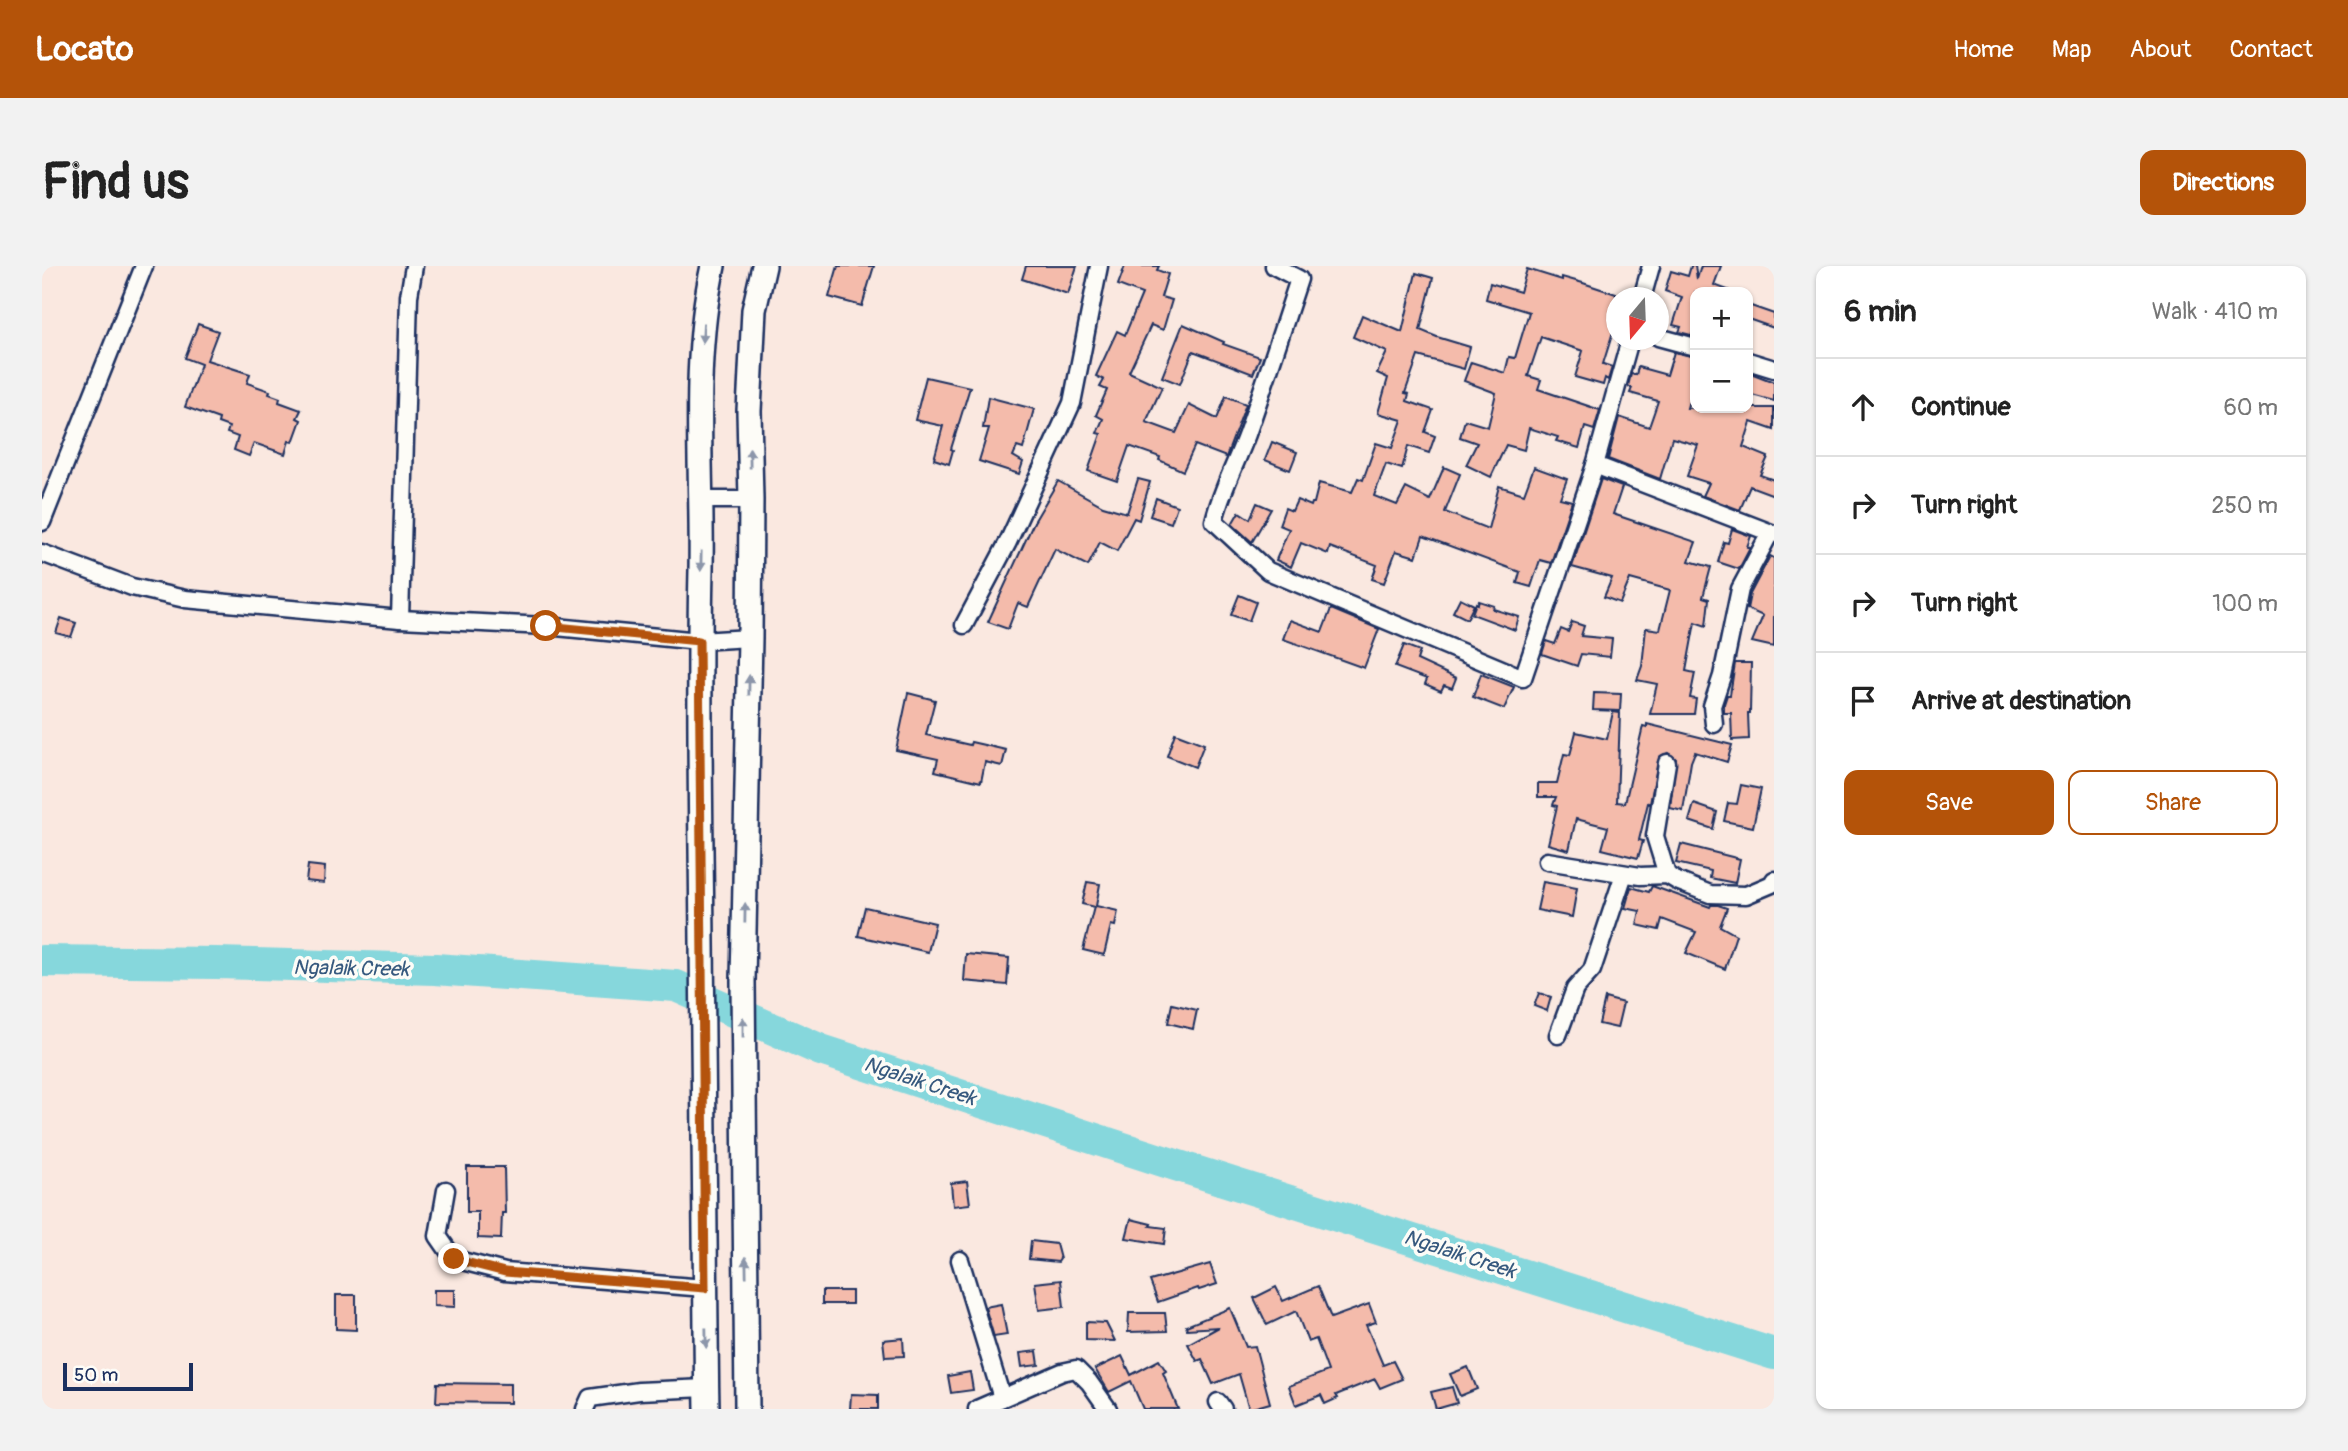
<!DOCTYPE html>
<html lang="en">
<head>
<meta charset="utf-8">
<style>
	body { margin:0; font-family:Pangolin,sans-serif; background:#f2f2f2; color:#222 }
	.controls { position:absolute; right:21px; top:21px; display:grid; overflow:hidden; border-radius:14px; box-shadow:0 2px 5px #0004 }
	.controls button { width:63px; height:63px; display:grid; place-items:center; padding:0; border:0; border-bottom:2px solid #e0e0e0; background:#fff; color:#222; font:35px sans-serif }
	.compass { position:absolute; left:1564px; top:21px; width:63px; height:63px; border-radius:50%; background:#fff; box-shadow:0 2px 5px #0004; rotate:199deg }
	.scale { position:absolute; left:21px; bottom:18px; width:130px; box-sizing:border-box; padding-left:7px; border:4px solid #1b2f5e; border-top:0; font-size:19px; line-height:24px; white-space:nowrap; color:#1b2f5e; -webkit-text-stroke:5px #fdfcf7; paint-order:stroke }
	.stop { position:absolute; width:21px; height:21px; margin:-16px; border:5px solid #b45309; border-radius:50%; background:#fff }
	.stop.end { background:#b45309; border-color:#fff; box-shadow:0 2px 7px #0008 }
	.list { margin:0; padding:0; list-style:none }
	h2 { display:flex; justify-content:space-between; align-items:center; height:91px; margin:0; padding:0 28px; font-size:30px }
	h2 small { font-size:23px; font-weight:400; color:#767676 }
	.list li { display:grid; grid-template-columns:46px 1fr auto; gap:21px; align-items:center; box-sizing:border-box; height:98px; padding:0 28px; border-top:2px solid #e0e0e0 }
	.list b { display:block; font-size:26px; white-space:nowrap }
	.list em { font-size:23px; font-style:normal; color:#767676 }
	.actions { display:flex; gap:14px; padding:21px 28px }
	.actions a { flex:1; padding:16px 0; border:2px solid #b45309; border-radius:14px; text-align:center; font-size:24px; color:#b45309 }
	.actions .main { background:#b45309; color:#fff }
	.icon { flex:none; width:38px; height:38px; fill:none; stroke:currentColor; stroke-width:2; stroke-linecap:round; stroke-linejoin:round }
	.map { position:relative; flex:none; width:1732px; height:1143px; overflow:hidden; border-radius:14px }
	header { display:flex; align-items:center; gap:42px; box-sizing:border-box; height:98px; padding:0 35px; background:#b45309; color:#fff }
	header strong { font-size:33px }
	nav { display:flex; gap:38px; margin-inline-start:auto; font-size:24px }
	.intro { display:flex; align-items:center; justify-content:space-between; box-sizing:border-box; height:168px; padding:0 42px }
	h1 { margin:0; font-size:49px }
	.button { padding:18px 32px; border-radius:14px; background:#b45309; color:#fff; font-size:24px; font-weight:700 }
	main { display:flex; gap:42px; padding:0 42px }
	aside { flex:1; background:#fff; border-radius:14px; box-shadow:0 2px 5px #0004 }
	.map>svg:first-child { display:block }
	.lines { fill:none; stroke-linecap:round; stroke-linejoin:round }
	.river { stroke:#86d7dc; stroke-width:32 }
	.building { fill:#f4bbab; stroke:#1b2f5e; stroke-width:2 }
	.street-casing { stroke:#1b2f5e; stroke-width:21 }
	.secondary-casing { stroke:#1b2f5e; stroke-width:28 }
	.street { stroke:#fdfcf7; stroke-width:16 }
	.secondary { stroke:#fdfcf7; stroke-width:23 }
	.oneway { fill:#8c96aa }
	.route { stroke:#b45309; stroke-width:9 }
	.labels { text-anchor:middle; stroke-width:7; stroke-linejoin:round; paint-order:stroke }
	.water-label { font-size:21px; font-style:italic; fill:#36597e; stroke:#fdfcf7 }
</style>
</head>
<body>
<header>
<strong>Locato</strong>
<nav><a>Home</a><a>Map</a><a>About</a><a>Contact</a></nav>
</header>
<div class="intro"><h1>Find us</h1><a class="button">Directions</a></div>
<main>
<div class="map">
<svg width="1732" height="1143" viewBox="0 0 1732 1143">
	<rect width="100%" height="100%" fill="#fae8e0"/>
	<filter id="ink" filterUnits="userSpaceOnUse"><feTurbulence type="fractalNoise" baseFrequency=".0143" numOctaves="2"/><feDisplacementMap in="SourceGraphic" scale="14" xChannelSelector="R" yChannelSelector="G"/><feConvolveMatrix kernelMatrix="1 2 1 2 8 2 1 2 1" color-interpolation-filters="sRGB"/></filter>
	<g filter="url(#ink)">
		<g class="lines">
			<path class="river" d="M0,695L174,697L393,703L634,720L779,784L1121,895L1732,1088"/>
		</g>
		<g class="building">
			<path d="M796,0H832L820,40L787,31Z"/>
			<path d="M984,0H1035L1026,28L980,13Z"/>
			<path d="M1083,0H1117L1115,4L1126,8L1119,31L1130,34L1121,64L1109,59L1087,106L1120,121L1104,156L1134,167L1147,139L1175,153L1184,130L1204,138L1184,191L1153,179L1141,205L1117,194L1118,191L1087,180L1075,215L1046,205L1059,168L1055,167L1061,153L1054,149L1065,124L1058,121L1062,114L1054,110L1075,65L1083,69L1100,28L1076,19Z"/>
			<path d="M1649,0H1653L1655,13L1659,0H1679L1672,19L1686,24L1685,26H1653V70L1637,66L1639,61L1631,59L1640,31L1623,25L1629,5L1646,10Z"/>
			<path d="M1485,3L1520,14V11L1541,17L1574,28V56L1561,98L1570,101L1566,114L1563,112L1561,119L1533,111L1541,85L1499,71L1486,110L1499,114L1496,123L1558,144L1552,164L1543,161L1537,182L1514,175L1516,171L1487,162L1482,184L1464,179L1449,211L1424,199L1435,177L1418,171L1423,154L1446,161L1454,127L1422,115L1429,96L1463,107L1467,91L1473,92L1487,46L1444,33L1448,17L1478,26Z"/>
			<path d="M1374,7L1391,12L1378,64L1395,71L1428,81L1422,103L1376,90L1363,127L1367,128L1365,135L1391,144L1383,166L1393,170L1387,187L1366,180L1360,203L1344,198L1332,230L1355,239L1364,222L1388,234L1402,201L1418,208L1403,246L1446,263L1457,220L1482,228L1492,201L1525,213L1518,232L1530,235L1509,297L1498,294L1489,321L1475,317L1478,306L1381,270L1374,291L1354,285L1342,317L1330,313L1335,299L1288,281L1286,288L1259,277L1249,301L1234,294L1247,263L1237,259L1243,242L1250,245L1255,234L1269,240L1270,237H1272L1277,217L1310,226L1316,212L1321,214L1334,177L1350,182L1360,154L1336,147L1346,112L1335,107L1345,86L1311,71L1320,49L1360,66Z"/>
			<path d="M1706,39L1732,48V62L1706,53Z"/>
			<path d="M156,58L176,65L165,94L208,108L205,117L228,125L227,128L238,132L237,136L259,144L255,152L259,154L251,176L247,175L243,188L212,177L207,190L192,184L196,171L185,167L187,161L176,157L177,153L143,141L159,98L143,92Z"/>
			<path d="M1141,58L1182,76L1181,78L1218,91L1211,108L1151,85L1138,118L1120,111Z"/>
			<path d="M1632,86L1653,91V113L1645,142H1732V164L1709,156L1701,181L1726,191L1718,209L1732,214V229L1708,220L1698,244L1661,230L1667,217L1645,210L1656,179L1630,172L1618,213L1566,193L1577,151L1607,161L1616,135L1588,127L1590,122L1586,120L1589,108L1594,109L1596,101L1625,109Z"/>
			<path d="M1706,106L1732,116V135L1706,128Z"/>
			<path d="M884,111L928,121L909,183L911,184L907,198L892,193L901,160L873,154Z"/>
			<path d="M946,131L992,143L981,183L975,181L971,190L981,196L977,208L937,195L947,162H941Z"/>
			<path d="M1230,176L1255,186L1248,204L1223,194Z"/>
			<path d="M1096,213L1108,216L1097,254L1092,252L1075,285L1058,276L1046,300L1013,283L986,341L976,337L966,363L946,356L992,256L1016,215L1061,240L1085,247Z"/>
			<path d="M1559,213L1580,221L1571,248L1654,276L1647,295L1669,301L1661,331L1667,333L1664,360L1653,356L1644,405L1653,407L1648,432L1654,433L1652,448H1608L1615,418L1595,414L1600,400L1604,362L1618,364L1628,324L1588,313L1578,337L1562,331L1570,312L1530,301Z"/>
			<path d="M1114,232L1135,240L1129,257L1108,250Z"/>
			<path d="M1215,237L1229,243L1210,276L1190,258L1197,246L1208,253Z"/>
			<path d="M1690,263L1709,270L1705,281L1708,282L1697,303L1676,296L1682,276L1686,277Z"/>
			<path d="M1728,290L1732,292V381L1710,376L1721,350L1705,343L1708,328Z"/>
			<path d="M1197,329L1214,336L1207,355L1189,349Z"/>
			<path d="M1418,332L1432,339L1425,353L1411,346Z"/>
			<path d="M1437,335L1452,340L1451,343L1477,351L1473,364L1430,348L1434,337L1436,338Z"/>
			<path d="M1289,343L1337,363L1322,402L1241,373L1248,354L1280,366Z"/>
			<path d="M19,352L34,357L29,371L14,367Z"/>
			<path d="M1530,356L1542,360L1539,370L1570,373L1568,391L1539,388L1535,400L1500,388L1504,375L1513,378L1519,363L1526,366Z"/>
			<path d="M1362,379L1378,385L1375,394L1414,412L1410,422L1402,419L1399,425L1383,418L1385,413L1353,401Z"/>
			<path d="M1693,397H1709L1708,447H1706L1707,473L1690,474L1689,447H1682V438L1685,429H1688Z"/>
			<path d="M1439,408L1472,421L1462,443L1431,431Z"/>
			<path d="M866,427L893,434L884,469L928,479L929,476L964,484L960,500L943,496L939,516L893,505L896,493L854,484Z"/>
			<path d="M1552,427L1579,428L1578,445L1551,444Z"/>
			<path d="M1571,446L1578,447L1575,536L1583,537L1601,460L1605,461V458L1690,479L1685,496L1653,486L1649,496L1641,545L1628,542L1634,493L1626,487L1617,491L1608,538L1606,537L1597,574L1601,575L1596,592L1560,583L1566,561L1534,553L1527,584L1506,578L1515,540L1511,539L1514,531H1496V517H1515L1522,488L1528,489L1534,466L1565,473Z"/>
			<path d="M1133,467L1162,478L1153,501L1125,490Z"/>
			<path d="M1699,519L1719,523L1711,561L1682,555L1686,537L1695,538Z"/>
			<path d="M1652,538L1675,546L1671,563L1647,555Z"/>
			<path d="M1639,578L1698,593L1693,617L1668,612L1669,605L1634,597Z"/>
			<path d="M266,599L283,601L282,617L264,615Z"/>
			<path d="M1045,616L1058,618L1054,640L1076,645L1073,660L1069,659L1062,689L1041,684L1052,641L1040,638Z"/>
			<path d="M1501,616L1535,622L1530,651L1495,644Z"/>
			<path d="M1610,620L1668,641L1669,639H1676L1685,642L1678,660L1694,669L1683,703L1644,687L1654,666L1620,653L1617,664L1595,659L1598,645L1583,642L1589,621L1607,626Z"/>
			<path d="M823,641L893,657L886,686L816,670Z"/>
			<path d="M924,688L967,692L965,719L922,715Z"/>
			<path d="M1497,727L1509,731L1505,745L1492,740Z"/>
			<path d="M1563,732L1581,737L1575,762L1557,758Z"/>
			<path d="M1130,738L1155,744L1151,763L1126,757Z"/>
			<path d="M425,901H462L463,947H460L459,973L436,972V946H425Z"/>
			<path d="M925,915L928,938L911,940L909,917Z"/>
			<path d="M1089,953L1109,958L1108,960L1124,962L1122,978L1084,972Z"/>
			<path d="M989,975L1014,978L1018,993L1016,996L987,993Z"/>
			<path d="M1168,998L1175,1018L1157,1024L1156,1022L1116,1036L1108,1015Z"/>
			<path d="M1019,1014L1022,1041L997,1044L993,1017Z"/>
			<path d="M1276,1020L1289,1052L1327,1038L1334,1056L1324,1059L1341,1099L1351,1095L1360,1113L1338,1122L1333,1113L1294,1129L1296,1132L1283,1138L1279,1129L1254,1139L1247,1120L1286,1105L1274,1073L1266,1076L1254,1045L1225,1059L1212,1032L1234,1021L1241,1035Z"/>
			<path d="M392,1024H413V1041L392,1040Z"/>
			<rect x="780" y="1025" width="30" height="13"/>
			<path d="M294,1029H314V1064L294,1063Z"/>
			<path d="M959,1038L965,1069L952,1071L943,1041Z"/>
			<path d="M1188,1042L1204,1081L1213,1080L1228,1137L1207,1143L1197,1108L1171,1118L1160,1093L1155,1095L1146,1078L1177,1061L1145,1063L1144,1060Z"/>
			<path d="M1087,1047H1123L1125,1065L1086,1066Z"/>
			<path d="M1044,1056L1064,1057L1073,1075L1044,1074Z"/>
			<path d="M861,1072L862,1090L843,1091L841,1074Z"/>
			<path d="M995,1085L997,1099L980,1101L978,1087Z"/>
			<path d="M1080,1090L1089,1109L1117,1094L1124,1105L1121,1107L1136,1143H1101L1089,1115L1067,1126L1053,1103Z"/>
			<path d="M1426,1101L1435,1123L1418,1130L1408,1108Z"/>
			<path d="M928,1106L931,1124L909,1127L906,1110Z"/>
			<path d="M395,1117L468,1118V1137L394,1136Z"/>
			<path d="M1410,1121L1415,1137L1394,1143L1389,1126Z"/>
			<path d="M809,1128L836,1129V1143H808Z"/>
		</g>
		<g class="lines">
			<g class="street-casing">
				<g id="street">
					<path d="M1232,0L1257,13C1240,65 1223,117 1205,168C1194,198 1179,225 1172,255L1226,305L1481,412L1553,199L1588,74"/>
					<path d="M1600,32L1609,0"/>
					<path d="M1616,71L1653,81"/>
					<path d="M1706,95L1732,103"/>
					<path d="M1553,199L1732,268"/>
					<path d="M660,234H709"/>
					<path d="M0,256L102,0"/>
					<path d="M0,287L90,321L143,333L358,353L504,360L657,375L708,372"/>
					<path d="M358,353L367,30L372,0"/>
					<path d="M922,359L966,276L1030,137L1057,0"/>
					<path d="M1672,458L1670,440L1680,410L1698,323L1728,267"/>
					<path d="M1625,497L1613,570L1625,609"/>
					<path d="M1505,595L1598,610L1625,609L1635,615L1668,628L1704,629L1730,618L1732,614"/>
					<path d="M1516,769L1533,723L1550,704L1582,608"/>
					<path d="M404,924L396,970L412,993L463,1006L663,1022"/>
					<path d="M918,994L960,1132"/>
					<path d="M1176,1136L1181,1143"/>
					<path d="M543,1143L548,1132L597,1125L664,1122"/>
					<path d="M935,1143L1020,1106L1034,1103L1047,1116L1066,1143"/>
				</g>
			</g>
			<g class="secondary-casing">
				<g id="secondary">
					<path d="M665,1143C662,988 662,833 660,677C659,553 656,428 659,304C661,203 649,99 671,0"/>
					<path d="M705,1143L701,715L708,372L709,234L707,145L712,44L722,0"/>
				</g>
			</g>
			<use href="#street" class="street"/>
			<use href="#secondary" class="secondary"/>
		</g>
		<defs><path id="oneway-solid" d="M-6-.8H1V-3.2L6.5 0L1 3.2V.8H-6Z" transform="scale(1.75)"/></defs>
		<g class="oneway">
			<use href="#oneway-solid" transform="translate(661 67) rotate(93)"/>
			<use href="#oneway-solid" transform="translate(708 192) rotate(-91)"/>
			<use href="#oneway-solid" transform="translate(659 295) rotate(91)"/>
			<use href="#oneway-solid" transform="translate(707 419) rotate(-89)"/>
			<use href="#oneway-solid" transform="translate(703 647) rotate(-89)"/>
			<use href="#oneway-solid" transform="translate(701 761) rotate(-90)"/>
			<use href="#oneway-solid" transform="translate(704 1001) rotate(-91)"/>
			<use href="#oneway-solid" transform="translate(664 1072) rotate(89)"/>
		</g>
	</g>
	<g class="lines" filter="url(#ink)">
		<path class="route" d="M412,993L463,1006L663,1022L657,375L504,360"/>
	</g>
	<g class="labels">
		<g class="water-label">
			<text transform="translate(309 702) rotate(1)" y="7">Ngalaik Creek</text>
			<text transform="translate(878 815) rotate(18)" y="7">Ngalaik Creek</text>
			<text transform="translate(1418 988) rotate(18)" y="7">Ngalaik Creek</text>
		</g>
	</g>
</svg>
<div class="controls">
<button>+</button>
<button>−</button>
</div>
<svg class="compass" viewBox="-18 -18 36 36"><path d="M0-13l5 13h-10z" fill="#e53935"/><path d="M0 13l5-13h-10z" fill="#767676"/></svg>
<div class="scale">50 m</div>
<div class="stop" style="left:504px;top:360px"></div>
<div class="stop end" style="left:412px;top:993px"></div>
</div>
<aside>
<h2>6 min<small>Walk · 410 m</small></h2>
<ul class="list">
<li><svg class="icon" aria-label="ahead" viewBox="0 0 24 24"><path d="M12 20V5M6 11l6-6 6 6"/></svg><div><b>Continue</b></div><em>60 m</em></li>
<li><svg class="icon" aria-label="right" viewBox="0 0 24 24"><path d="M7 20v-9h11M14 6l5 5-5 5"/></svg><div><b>Turn right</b></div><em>250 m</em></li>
<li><svg class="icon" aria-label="right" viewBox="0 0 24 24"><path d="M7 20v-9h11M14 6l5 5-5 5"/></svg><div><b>Turn right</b></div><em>100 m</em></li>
<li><svg class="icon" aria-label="arrive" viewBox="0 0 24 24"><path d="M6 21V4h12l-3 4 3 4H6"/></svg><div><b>Arrive at destination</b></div></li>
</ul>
<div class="actions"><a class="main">Save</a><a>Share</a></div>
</aside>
</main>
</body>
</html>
